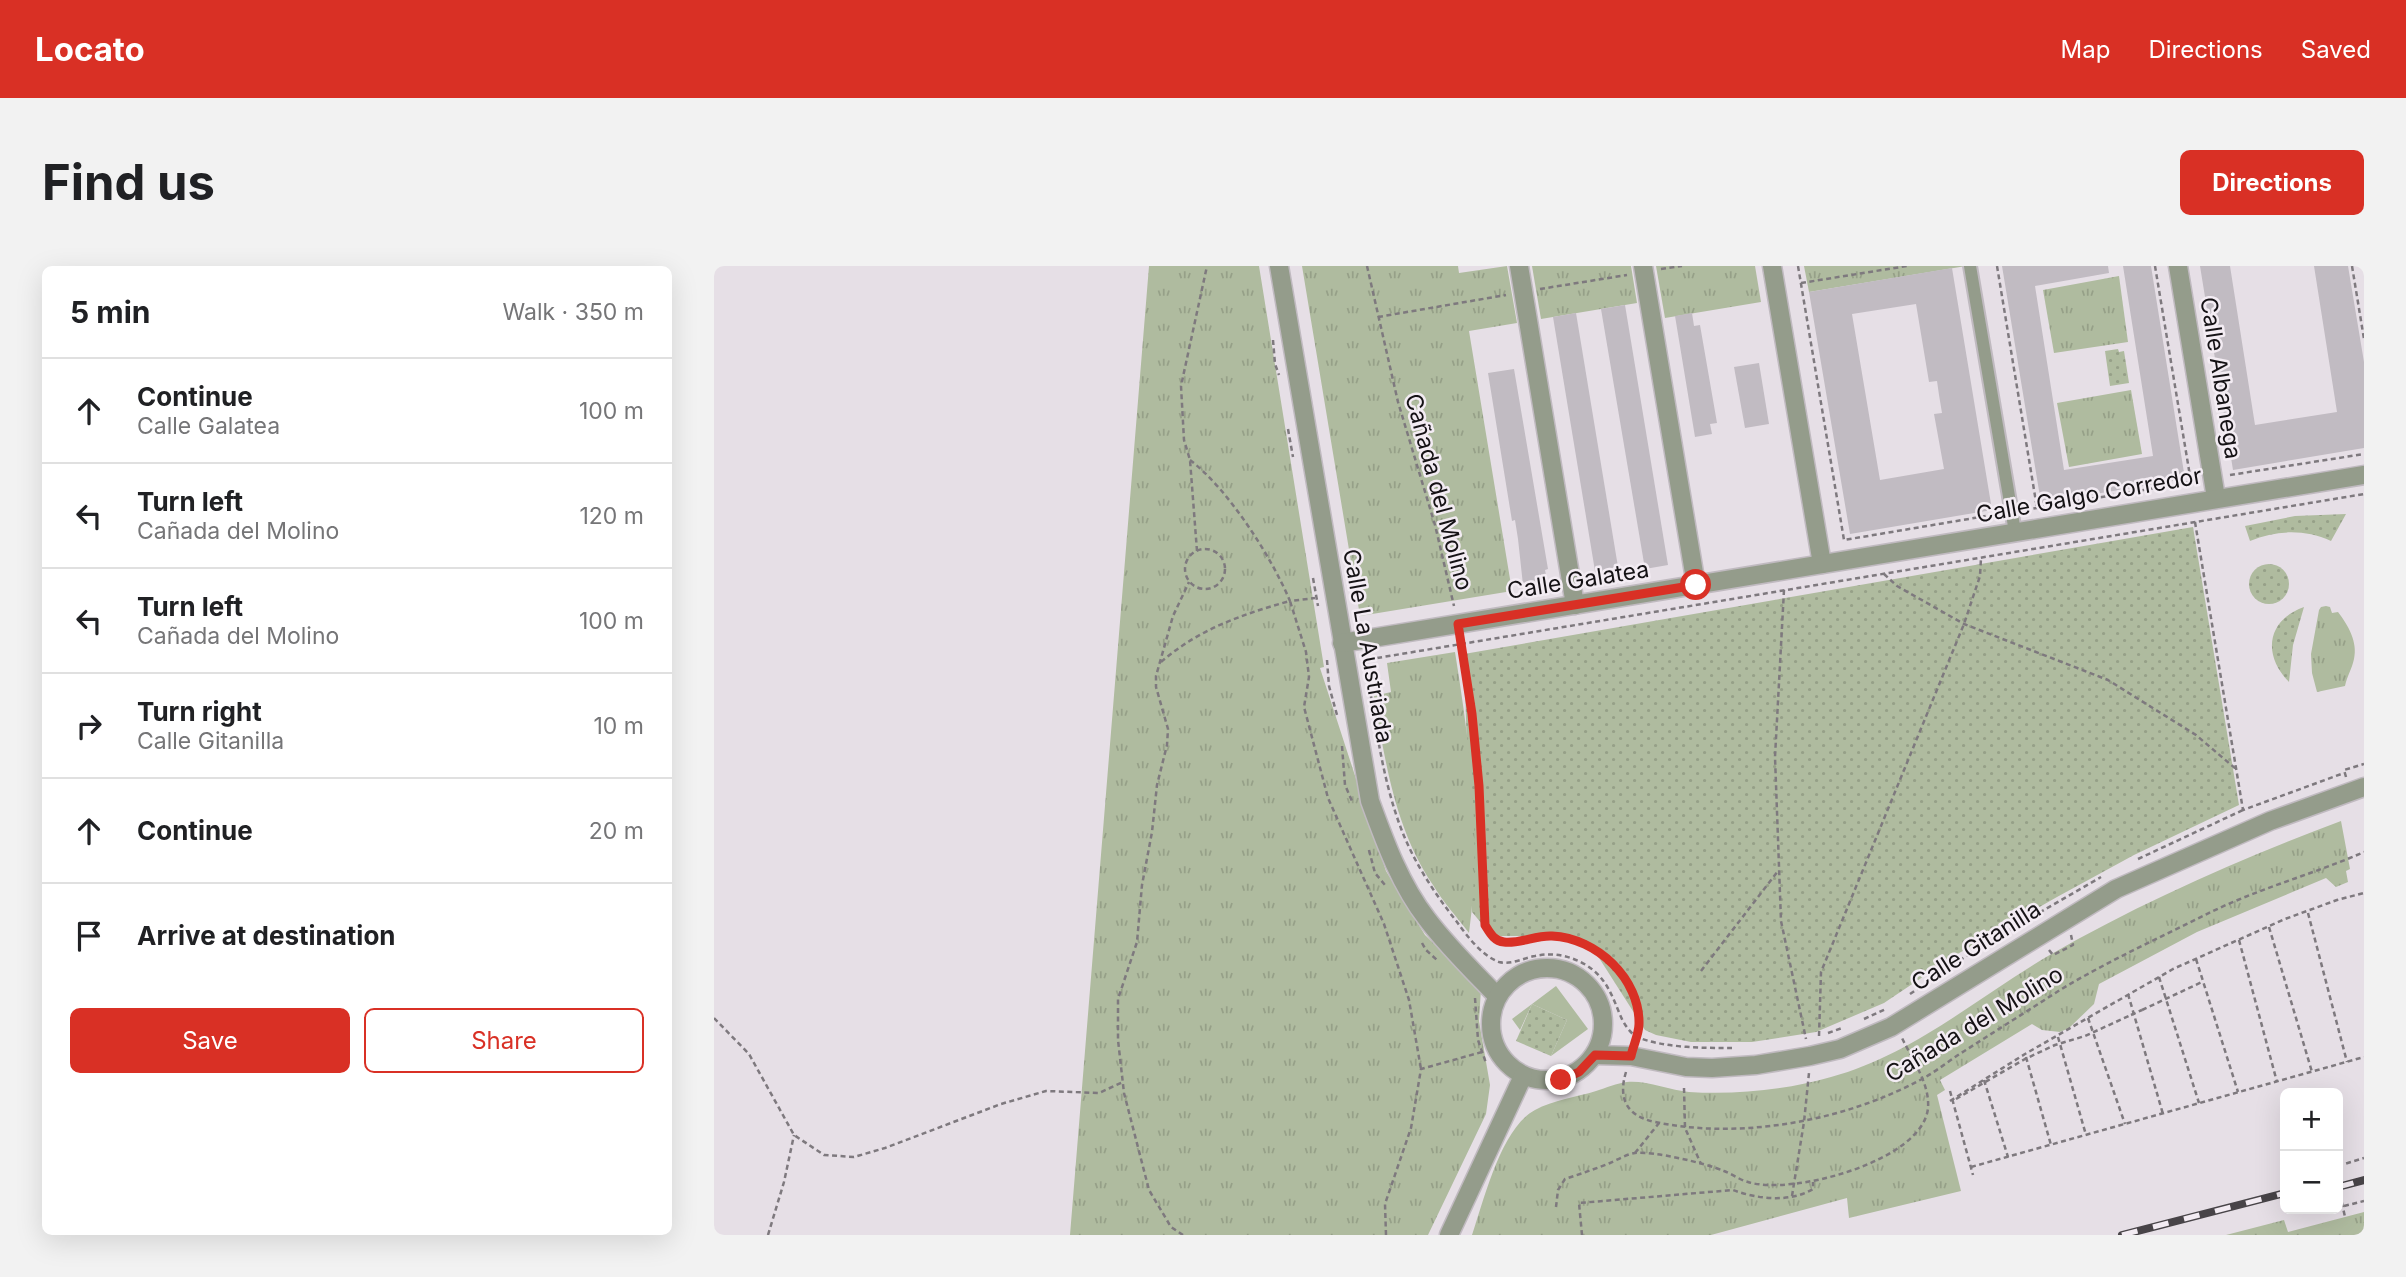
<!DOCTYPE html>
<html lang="en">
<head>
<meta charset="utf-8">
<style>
	body { margin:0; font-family:Inter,sans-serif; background:#f2f2f2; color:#202124 }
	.controls { position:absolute; right:21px; bottom:21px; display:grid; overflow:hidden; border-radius:10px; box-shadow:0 7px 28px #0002 }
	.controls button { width:63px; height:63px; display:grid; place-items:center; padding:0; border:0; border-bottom:2px solid #e0e0e0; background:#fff; color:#202124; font:35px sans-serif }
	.stop { position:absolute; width:21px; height:21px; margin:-16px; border:5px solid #d93025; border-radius:50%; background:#fff }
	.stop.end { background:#d93025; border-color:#fff; box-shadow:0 2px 7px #0008 }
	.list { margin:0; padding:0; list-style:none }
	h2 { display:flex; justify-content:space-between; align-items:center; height:91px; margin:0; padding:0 28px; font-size:30px }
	h2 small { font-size:23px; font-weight:400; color:#757577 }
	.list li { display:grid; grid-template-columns:46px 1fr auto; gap:21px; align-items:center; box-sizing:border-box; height:105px; padding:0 28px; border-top:2px solid #e0e0e0 }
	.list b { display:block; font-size:26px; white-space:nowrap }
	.list p { margin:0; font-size:23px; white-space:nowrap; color:#757577 }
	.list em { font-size:23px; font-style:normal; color:#757577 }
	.actions { display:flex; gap:14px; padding:21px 28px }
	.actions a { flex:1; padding:16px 0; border:2px solid #d93025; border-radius:10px; text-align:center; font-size:24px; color:#d93025 }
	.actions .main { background:#d93025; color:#fff }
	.icon { flex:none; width:38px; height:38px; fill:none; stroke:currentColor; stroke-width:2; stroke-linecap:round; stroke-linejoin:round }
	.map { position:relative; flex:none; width:1650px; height:969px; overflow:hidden; border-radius:10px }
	header { display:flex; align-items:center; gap:42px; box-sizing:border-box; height:98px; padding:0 35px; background:#d93025; color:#fff }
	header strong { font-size:33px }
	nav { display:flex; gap:38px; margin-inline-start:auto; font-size:24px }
	.intro { display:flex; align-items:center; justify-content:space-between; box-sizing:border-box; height:168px; padding:0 42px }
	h1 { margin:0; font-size:49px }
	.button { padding:18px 32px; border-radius:10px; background:#d93025; color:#fff; font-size:24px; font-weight:700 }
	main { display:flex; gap:42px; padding:0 42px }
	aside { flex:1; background:#fff; border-radius:10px; box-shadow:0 7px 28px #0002 }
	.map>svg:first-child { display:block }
	.grass { fill:url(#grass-dots) }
	.park { fill:url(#park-tufts) }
	.garden { fill:#afbb9f }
	.building { fill:#c1bbc2; fill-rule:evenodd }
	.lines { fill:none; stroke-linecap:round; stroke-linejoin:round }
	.pedestrian-casing { stroke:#c0bac0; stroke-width:16 }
	.minor-casing { stroke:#c0bac0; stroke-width:21 }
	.path { stroke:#7e797e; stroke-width:2.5; stroke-dasharray:5 3.5; stroke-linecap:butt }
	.pedestrian { stroke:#949c8b; stroke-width:12 }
	.minor { stroke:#949c8b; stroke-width:18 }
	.rail-casing { stroke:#484448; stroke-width:8 }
	.rail { stroke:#f3ecf3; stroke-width:5; stroke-dasharray:16; stroke-linecap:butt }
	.path-bridge { stroke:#7e797e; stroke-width:2.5; stroke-dasharray:5 3.5; stroke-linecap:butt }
	.route { stroke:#d93025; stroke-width:9 }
	.labels { text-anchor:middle; stroke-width:5; stroke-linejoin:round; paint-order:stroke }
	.street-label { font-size:23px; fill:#151215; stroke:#f3ecf3 }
</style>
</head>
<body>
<header>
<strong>Locato</strong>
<nav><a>Map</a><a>Directions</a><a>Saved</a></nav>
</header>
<div class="intro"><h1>Find us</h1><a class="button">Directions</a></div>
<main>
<aside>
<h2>5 min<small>Walk · 350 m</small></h2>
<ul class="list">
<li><svg class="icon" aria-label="ahead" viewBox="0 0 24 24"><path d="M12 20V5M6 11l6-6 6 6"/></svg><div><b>Continue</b><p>Calle Galatea</p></div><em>100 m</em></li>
<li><svg class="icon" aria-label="left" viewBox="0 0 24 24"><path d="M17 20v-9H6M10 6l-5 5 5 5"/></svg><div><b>Turn left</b><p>Cañada del Molino</p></div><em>120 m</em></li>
<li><svg class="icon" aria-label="left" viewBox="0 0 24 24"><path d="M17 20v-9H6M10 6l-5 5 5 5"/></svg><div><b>Turn left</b><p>Cañada del Molino</p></div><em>100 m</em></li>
<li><svg class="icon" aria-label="right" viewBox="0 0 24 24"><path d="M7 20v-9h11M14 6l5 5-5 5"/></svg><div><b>Turn right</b><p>Calle Gitanilla</p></div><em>10 m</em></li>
<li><svg class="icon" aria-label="ahead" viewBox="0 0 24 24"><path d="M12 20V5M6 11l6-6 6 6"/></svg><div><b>Continue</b></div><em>20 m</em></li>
<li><svg class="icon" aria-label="arrive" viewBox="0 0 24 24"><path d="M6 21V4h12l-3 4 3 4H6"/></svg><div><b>Arrive at destination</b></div></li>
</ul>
<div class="actions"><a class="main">Save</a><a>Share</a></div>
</aside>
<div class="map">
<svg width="1650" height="969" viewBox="0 0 1650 969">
	<defs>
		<pattern id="grass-dots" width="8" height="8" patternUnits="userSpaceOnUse" patternTransform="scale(1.75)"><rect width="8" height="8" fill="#afbb9f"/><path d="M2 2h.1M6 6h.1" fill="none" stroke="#96a088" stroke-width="1.8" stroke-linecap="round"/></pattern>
		<pattern id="park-tufts" width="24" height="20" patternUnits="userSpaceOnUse" patternTransform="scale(1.75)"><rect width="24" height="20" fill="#afbb9f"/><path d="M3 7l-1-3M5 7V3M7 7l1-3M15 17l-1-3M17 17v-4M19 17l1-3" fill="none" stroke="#96a088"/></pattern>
	</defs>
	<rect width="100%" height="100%" fill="#e6dfe6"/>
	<g class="grass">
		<path d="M1404,83L1405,86L1410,85L1415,117L1396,120L1391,85Z"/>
		<path d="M1632,248L1617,275C1590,263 1563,264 1536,275L1531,260L1581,250Z"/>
		<path d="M1479,261L1525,539L1420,589L1343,631L1240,690L1170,737L1102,766L1038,776H977L942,769L931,764L880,684L840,670H778L758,646L750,388Z"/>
		<circle cx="1555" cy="318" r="20"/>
		<path d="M1590,341L1579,379L1575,416C1548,389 1553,354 1590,341Z"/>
		<path d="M818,738L853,754L837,790L802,775Z"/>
	</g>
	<g class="park">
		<path d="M435,0H545L610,401L606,402L672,605L711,669L767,723L765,755L776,819L772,848L714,969H356Z"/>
		<path d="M588,0H744L745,7L793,0L803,57L755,65L798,325L646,350Z"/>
		<path d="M818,0H917L923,37L827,53Z"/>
		<path d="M942,0H1041L1047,36L951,52Z"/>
		<path d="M1090,0H1252L1095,26Z"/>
		<path d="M1405,10L1414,76L1340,87L1329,24Z"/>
		<path d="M1417,124L1428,188L1355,201L1343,137Z"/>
		<path d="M1612,340L1616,341L1618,347L1624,346C1634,359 1644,376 1640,393C1638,403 1633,410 1631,420L1603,426L1598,407L1597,388L1605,344L1607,341Z"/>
		<path d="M741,386C756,480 768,572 755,667C743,651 729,636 719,619C681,563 671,495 660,430L677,426L673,397Z"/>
		<path d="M1627,555L1636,603L1632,605L1634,616L1622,621L1612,612L1483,666L1385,718L1380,738L1355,762L1346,766L1328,764L1318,758L1226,814L1231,824L1223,829L1247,925L1135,952L1133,932L997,969H758C770,934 787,862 821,844C839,834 863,831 882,825C892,822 903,817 913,816C931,814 956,824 975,826C1022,829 1072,824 1117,811C1198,789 1263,732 1334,690C1428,636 1526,593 1627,555Z"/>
		<path d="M1650,946V969H1512L1570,954L1574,966Z"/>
	</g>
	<path class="garden" d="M842,720L874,763L837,790L853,754L818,738L806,764L798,753Z"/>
	<g class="building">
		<path d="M1288,0H1394L1395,7L1321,20L1350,204L1439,190L1409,0H1437L1471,213L1327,237Z"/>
		<path d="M1486,0H1516L1541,159L1623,146L1600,0H1634L1650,96V182L1519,204Z"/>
		<path d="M1238,2L1278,244L1136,268L1095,26ZM1202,38L1215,116L1223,115L1225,129L1228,147L1220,148L1230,203L1166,214L1138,48Z"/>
		<path d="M911,39L954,299L931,303L887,43Z"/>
		<path d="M862,47L905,307L882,311L839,51Z"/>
		<path d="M978,47L980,60L986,59L1003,157L996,158L998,168L981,171L961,50Z"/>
		<path d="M1045,97L1055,158L1031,162L1020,101Z"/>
		<path d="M800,103L834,303L831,304L833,315L809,319L804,273L801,254L798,255L774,107Z"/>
	</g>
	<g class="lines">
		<g class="pedestrian-casing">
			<path id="pedestrian" d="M1256,0L1301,266"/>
		</g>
		<g class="minor-casing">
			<g id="minor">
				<path d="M565,0L656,535C671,576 686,618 713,653C734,681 759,705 783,730"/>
				<path d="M805,0L861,339"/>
				<path d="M929,0L982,319"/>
				<path d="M1058,0L1108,298"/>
				<path d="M1464,0L1502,232"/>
				<path d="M628,377L1650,209"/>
				<circle cx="833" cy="758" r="56"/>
				<path d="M881,789L917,790L972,801L998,802L1042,799L1096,790L1126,783L1177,761L1402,623L1556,555L1650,521"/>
				<path d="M735,969L809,810"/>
			</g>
		</g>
		<g class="path">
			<path d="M653,0L684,136L721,259L740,340"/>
			<path d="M1084,0L1130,274L1284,248"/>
			<path d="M1283,0L1323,242"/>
			<path d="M1638,0L1650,73"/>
			<path d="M947,3L968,0"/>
			<path d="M1087,17L1193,0"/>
			<path d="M826,23L913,9"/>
			<path d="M664,51L792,29"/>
			<path d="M559,74L561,98L565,109"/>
			<path d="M574,163L579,191"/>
			<path d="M476,194C514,223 557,290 576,335L601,332"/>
			<path d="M1516,209L1650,188"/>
			<path d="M1311,244L1477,216L1441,0"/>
			<path d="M1481,256L1529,544L1630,507"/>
			<circle cx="491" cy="303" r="20"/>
			<path d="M483,285L476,194L470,174L467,120L493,0"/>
			<path d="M1170,308L1183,320L1250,358L1394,414L1482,469L1522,503"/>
			<path d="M599,312L604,340"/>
			<path d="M1070,324L1061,491L1067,655L1092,773"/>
			<path d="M748,378L765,520L771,659C776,667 780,675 790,676C806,678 822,670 838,670C885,672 934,720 922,769"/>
			<path d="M613,394L615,420L623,449"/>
			<path d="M447,396C485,363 529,348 576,335L592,386L595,411L590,441L614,532L670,658L695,734L707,803"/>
			<path d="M628,480L631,519L638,535"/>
			<path d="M1632,511L1630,504L1650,498"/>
			<path d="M655,584L661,607L671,619"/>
			<path d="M1424,593L1529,544"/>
			<path d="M1594,647L1633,796"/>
			<path d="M1555,661L1598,806"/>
			<path d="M1525,674L1563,816"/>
			<path d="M708,677L712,684L724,695"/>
			<path d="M1335,684L1339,689L1359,679L1357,669"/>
			<path d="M1482,693L1524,826"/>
			<path d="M987,705L1064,605"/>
			<path d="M1445,711L1485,837"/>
			<path d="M1196,728L1264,682L1387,611"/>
			<path d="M1414,728L1449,848"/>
			<path d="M761,732L764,774L772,797"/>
			<path d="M1428,744L1488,716"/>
			<path d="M0,752L35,788L80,869L110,889L140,891L171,882L287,838L332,825L385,827L409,816"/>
			<path d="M1374,752L1411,858"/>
			<path d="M1150,753L1172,743"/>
			<path d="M1114,767L1128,762"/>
			<path d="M1105,770L1107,706L1250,358L1266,310L1267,292"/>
			<path d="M1344,771L1372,869"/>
			<path d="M1018,782C989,782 950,782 923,771C916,767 910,758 907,751C898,730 893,712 872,699C857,690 839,686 821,690C810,692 797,699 785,696C768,690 753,670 743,656C721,628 701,598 688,565C667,511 661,451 651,394L1650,228"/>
			<path d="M1312,791L1337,879"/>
			<path d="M912,806C904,832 912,850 941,856C1026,874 1131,855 1208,813C1223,805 1237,793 1252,784C1283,764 1315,744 1346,724C1394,695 1447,671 1497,646C1546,622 1600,608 1650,586"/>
			<path d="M1270,814L1294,891"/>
			<path d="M970,822L971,862L987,898"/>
			<path d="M1236,825L1259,909"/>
			<path d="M1242,833L1311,793L1341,779L1371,770L1417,749"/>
			<path d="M1236,835L1311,788L1459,703L1571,653L1623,634L1650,627"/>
			<path d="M921,887L945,857"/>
			<path d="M1624,900L1650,892"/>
			<path d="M1257,901L1650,791"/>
			<path d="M1626,928L1631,951"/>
			<path d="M1078,930L1090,856L1095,807"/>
			<path d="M1630,940L1650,935"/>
			<path d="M842,941L844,924L851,913C866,908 881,903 896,897C903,894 913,888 921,887C940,885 991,897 1010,905C1018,908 1026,914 1034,916C1078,930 1209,895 1214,842C1216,818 1198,793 1188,772"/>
			<path d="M54,969L70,916L80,869"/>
			<path d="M469,969L457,961L435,924L410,827L404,774V733L423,676L428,619L438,566L443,519L453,479L454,463L442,421V410L459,350L475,316"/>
			<path d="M672,969L671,938L697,862L707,803L768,786"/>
			<path d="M868,969L865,937L1019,924C1043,933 1076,937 1099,923V916"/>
		</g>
		<use href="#pedestrian" class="pedestrian"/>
		<use href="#minor" class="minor"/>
		<g class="rail-casing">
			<g id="rail">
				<path d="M1624,921L1650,914"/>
				<path d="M1408,969L1571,927"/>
			</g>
		</g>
		<use href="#rail" class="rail"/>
		<path class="path-bridge" d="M1417,749L1428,744"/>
	</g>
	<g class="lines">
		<path class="route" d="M847,814L865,806L881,789L917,790C919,780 925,768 925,758C926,713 883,672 838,670C822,669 806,678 790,676C780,675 776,667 771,659L765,520L758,448L744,358L982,319"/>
	</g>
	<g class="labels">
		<g class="street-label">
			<text transform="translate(1507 112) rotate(81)" y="8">Calle Albanega</text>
			<text transform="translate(725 226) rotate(75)" y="8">Cañada del Molino</text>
			<text transform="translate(1375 229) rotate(-10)" y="8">Calle Galgo Corredor</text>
			<text transform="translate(864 314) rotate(-9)" y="8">Calle Galatea</text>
			<text transform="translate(654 380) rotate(80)" y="8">Calle La Austriada</text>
			<text transform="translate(1262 680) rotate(-32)" y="8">Calle Gitanilla</text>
			<text transform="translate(1260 758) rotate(-31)" y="8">Cañada del Molino</text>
		</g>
	</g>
</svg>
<div class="controls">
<button>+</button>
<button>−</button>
</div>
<div class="stop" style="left:982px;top:319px"></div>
<div class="stop end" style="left:847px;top:814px"></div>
</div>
</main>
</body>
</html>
